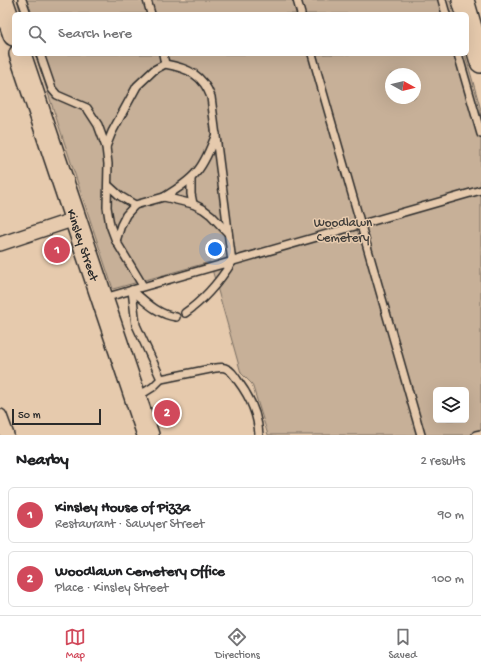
<!DOCTYPE html>
<html lang="en">
<head>
<meta charset="utf-8">
<style>
	body { margin:0; font-family:"Gochi Hand",sans-serif; background:#f2f2f2; color:#202124 }
	.controls { position:absolute; right:12px; bottom:12px; display:grid; overflow:hidden; border-radius:6px; box-shadow:0 4px 16px #0002 }
	.controls button { width:36px; height:36px; display:grid; place-items:center; padding:0; border:0; border-bottom:1px solid #e0e0e0; background:#fff; color:#202124; font:20px sans-serif }
	.compass { position:absolute; left:385px; top:68px; width:36px; height:36px; border-radius:50%; background:#fff; box-shadow:0 4px 16px #0002; rotate:98deg }
	.scale { position:absolute; left:12px; bottom:10px; width:89px; box-sizing:border-box; padding-left:4px; border:2px solid #2b2b2b; border-top:0; font-size:11px; line-height:14px; white-space:nowrap; color:#2b2b2b; -webkit-text-stroke:3px #e6caad; paint-order:stroke }
	.you { position:absolute; left:215px; top:249px; width:14px; height:14px; margin:-10px; border:3px solid #fff; border-radius:50%; background:#1a73e8; box-shadow:0 0 0 6px #1a73e833 }
	.badge { display:grid; place-items:center; width:26px; height:26px; border-radius:50%; background:#d1495b; color:#fff; font-size:13px; font-weight:700 }
	.pin { position:absolute; translate:-50% -50%; border:2px solid #fff; box-shadow:0 1px 4px #0006 }
	.list { margin:0; padding:0; list-style:none }
	h2 { display:flex; justify-content:space-between; align-items:center; height:52px; margin:0; padding:0 16px; font-size:17px }
	h2 small { font-size:13px; font-weight:400; color:#757577 }
	.list li { display:grid; grid-template-columns:26px 1fr auto; gap:12px; align-items:center; box-sizing:border-box; height:56px; margin:0 8px 8px; padding:0 8px; border:1px solid #e0e0e0; border-radius:6px }
	.list b { display:block; font-size:15px; white-space:nowrap }
	.list p { margin:0; font-size:13px; white-space:nowrap; color:#757577 }
	.list em { font-size:13px; font-style:normal; color:#757577 }
	.icon { flex:none; width:22px; height:22px; fill:none; stroke:currentColor; stroke-width:2; stroke-linecap:round; stroke-linejoin:round }
	.map { position:relative; flex:none; width:481px; height:435px; overflow:hidden }
	.search { position:absolute; background:#fff; box-shadow:0 4px 16px #0002; left:12px; right:12px; top:12px; height:44px; display:flex; align-items:center; gap:10px; box-sizing:border-box; padding:0 14px; border-radius:6px; color:#757577; font-size:15px }
	.sheet { height:180px; background:#fff }
	nav { display:flex; justify-content:space-around; align-items:center; box-sizing:border-box; height:56px; border-top:1px solid #e0e0e0; background:#fff; font-size:11px; color:#757577 }
	nav a { display:grid; justify-items:center; gap:2px }
	nav .on { color:#d1495b }
	.map>svg:first-child { display:block }
	.green { fill:#c7b098; stroke:#796e62; fill-rule:evenodd }
	.lines { fill:none; stroke-linecap:round; stroke-linejoin:round }
	.service-casing { stroke:#2b2b2b; stroke-width:10 }
	.minor-casing { stroke:#2b2b2b; stroke-width:16 }
	.primary-casing { stroke:#2b2b2b; stroke-width:24 }
	.service { stroke:#e6caad; stroke-width:7 }
	.minor { stroke:#e6caad; stroke-width:13 }
	.primary { stroke:#e6caad; stroke-width:21 }
	.labels { text-anchor:middle; stroke-width:3; stroke-linejoin:round; paint-order:stroke }
	.park-label { font-size:13px; fill:#423f3b; stroke:#e6caad }
	.street-label { font-size:13px; fill:#2b2b2b; stroke:#e6caad }
</style>
</head>
<body>
<div class="map">
<svg width="481" height="435" viewBox="0 0 481 435">
	<rect width="100%" height="100%" fill="#e6caad"/>
	<filter id="ink" filterUnits="userSpaceOnUse"><feTurbulence type="fractalNoise" baseFrequency=".025" numOctaves="2"/><feDisplacementMap in="SourceGraphic" scale="8" xChannelSelector="R" yChannelSelector="G"/><feConvolveMatrix kernelMatrix="1 2 1 2 8 2 1 2 1" color-interpolation-filters="sRGB"/></filter>
	<g filter="url(#ink)">
		<g class="green">
			<path d="M17,0H450L454,14H21Z"/>
			<path d="M35,54H465L481,110V435H268L252,384L241,373L210,262L113,289ZM391,74H415V98H391ZM436,390H466V420H436Z"/>
		</g>
		<g class="lines">
			<g class="service-casing">
				<g id="service">
					<path d="M22,0L27,14"/>
					<path d="M147,0L151,14"/>
					<path d="M297,0L301,14"/>
					<path d="M442,0L446,14"/>
					<path d="M40,54L52,89L57,95L87,108L98,125L106,147"/>
					<path d="M163,54L165,64"/>
					<path d="M312,54L421,435"/>
					<path d="M458,54L481,134"/>
					<path d="M191,179V194L193,204"/>
					<path d="M108,185L120,196L135,205"/>
					<path d="M164,197C196,178 203,169 216,134"/>
					<path d="M116,241L121,225L126,215L135,205L164,197L193,204L203,209L211,215L228,233"/>
					<path d="M143,286L116,241L110,225L107,207L108,164L106,147L112,132L137,86L154,70L165,64C188,68 203,75 211,97L232,262C219,282 204,300 185,313"/>
					<path d="M132,290L136,325L161,379"/>
					<path d="M132,290C145,301 158,315 176,317"/>
					<path d="M104,298L481,190"/>
					<path d="M137,397L153,387L161,379L215,368C218,368 222,367 225,368C231,370 234,375 238,381C250,397 258,415 259,435"/>
					<path d="M476,435L481,434"/>
				</g>
			</g>
			<g class="minor-casing">
				<g id="minor">
					<path d="M0,244L75,219"/>
					<path d="M0,416L7,435"/>
				</g>
			</g>
			<g class="primary-casing">
				<g id="primary">
					<path d="M2,0L14,35"/>
					<path d="M463,0L481,62"/>
					<path id="s1" d="M20,54L148,435"/>
				</g>
			</g>
			<use href="#service" class="service"/>
			<use href="#minor" class="minor"/>
			<use href="#primary" class="primary"/>
		</g>
	</g>
	<g class="labels">
		<g class="park-label">
			<text x="343" y="226">Woodlawn<tspan x="343" dy="15">Cemetery</tspan></text>
		</g>
		<g class="street-label">
			<text dy="5" stroke="none"><textPath href="#s1" startOffset="201">Kinsley Street</textPath></text>
		</g>
	</g>
</svg>
<div class="controls">
<button><svg class="icon" aria-label="layers" viewBox="0 0 24 24"><path d="M12 4l9 5-9 5-9-5zM3 14l9 5 9-5"/></svg></button>
</div>
<svg class="compass" viewBox="-18 -18 36 36"><path d="M0-13l5 13h-10z" fill="#e53935"/><path d="M0 13l5-13h-10z" fill="#757577"/></svg>
<div class="scale">50 m</div>
<div class="you"></div>
<div class="pin badge" style="left:57px;top:250px">1</div>
<div class="pin badge" style="left:167px;top:413px">2</div>
<div class="search"><svg class="icon" aria-label="search" viewBox="0 0 24 24"><circle cx="10" cy="10" r="6"/><path d="M15 15l6 6"/></svg>Search here</div>
</div>
<section class="sheet">
<h2>Nearby<small>2 results</small></h2>
<ul class="list">
<li><span class="badge">1</span><div><b>Kinsley House of Pizza</b><p>Restaurant · Sawyer Street</p></div><em>90 m</em></li>
<li><span class="badge">2</span><div><b>Woodlawn Cemetery Office</b><p>Place · Kinsley Street</p></div><em>100 m</em></li>
</ul>
</section>
<nav>
<a class="on"><svg class="icon" aria-label="map" viewBox="0 0 24 24"><path d="M3 6l6-2 6 2 6-2v14l-6 2-6-2-6 2zM9 4v14M15 6v14"/></svg>Map</a>
<a><svg class="icon" aria-label="directions" viewBox="0 0 24 24"><path d="M12 3l9 9-9 9-9-9zM9 14v-3h6M13 9l2 2-2 2"/></svg>Directions</a>
<a><svg class="icon" aria-label="saved" viewBox="0 0 24 24"><path d="M7 4h10v16l-5-4-5 4z"/></svg>Saved</a>
</nav>
</body>
</html>
